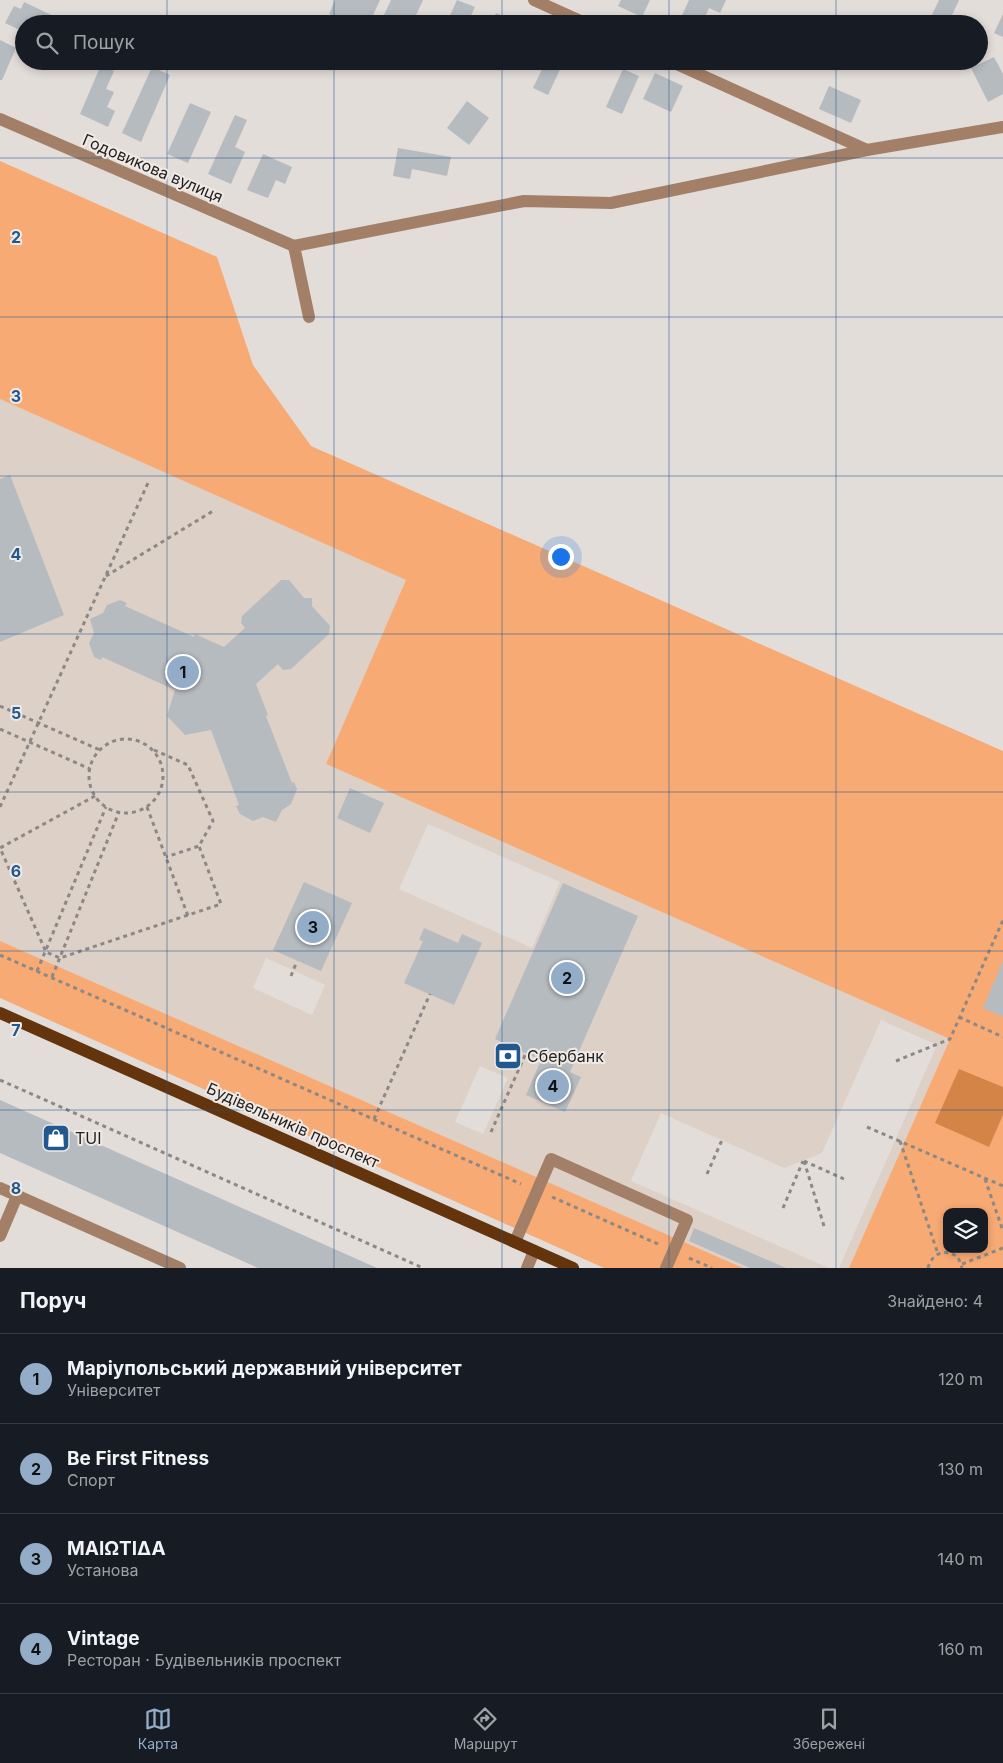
<!DOCTYPE html>
<html lang="uk">
<head>
<meta charset="utf-8">
<style>
	body { margin:0; font-family:Inter,sans-serif; background:#20242c; color:#f1f3f6 }
	.controls { position:absolute; right:15px; bottom:15px; display:grid; overflow:hidden; border-radius:10px; box-shadow:0 2px 8px #0003 }
	.controls button { width:45px; height:45px; display:grid; place-items:center; padding:0; border:0; border-bottom:1px solid #363941; background:#171b24; color:#f1f3f6; font:25px sans-serif }
	.you { position:absolute; left:560px; top:556px; width:18px; height:18px; margin:-12px; border:4px solid #fff; border-radius:50%; background:#1a73e8; box-shadow:0 0 0 8px #1a73e833 }
	.badge { display:grid; place-items:center; width:32px; height:32px; border-radius:50%; background:#93adc8; color:#111; font-size:16px; font-weight:700 }
	.pin { position:absolute; translate:-50% -50%; border:2px solid #fff; box-shadow:0 1px 5px #0006 }
	.list { margin:0; padding:0; list-style:none }
	h2 { display:flex; justify-content:space-between; align-items:center; height:65px; margin:0; padding:0 20px; font-size:21px }
	h2 small { font-size:16px; font-weight:400; color:#9ea1a6 }
	.list li { display:grid; grid-template-columns:32px 1fr auto; gap:15px; align-items:center; box-sizing:border-box; height:90px; padding:0 20px; border-top:1px solid #363941 }
	.list b { display:block; font-size:19px; white-space:nowrap }
	.list p { margin:0; font-size:16px; white-space:nowrap; color:#9ea1a6 }
	.list em { font-size:16px; font-style:normal; color:#9ea1a6 }
	.icon { flex:none; width:28px; height:28px; fill:none; stroke:currentColor; stroke-width:2; stroke-linecap:round; stroke-linejoin:round }
	.map { position:relative; flex:none; width:1003px; height:1268px; overflow:hidden }
	.search { position:absolute; background:#171b24; box-shadow:0 2px 8px #0003; left:15px; right:15px; top:15px; height:55px; display:flex; align-items:center; gap:12px; box-sizing:border-box; padding:0 18px; border-radius:28px; color:#9ea1a6; font-size:19px }
	.sheet { height:425px; background:#171b24 }
	nav { display:flex; justify-content:space-around; align-items:center; box-sizing:border-box; height:70px; border-top:1px solid #363941; background:#171b24; font-size:14px; color:#9ea1a6 }
	nav a { display:grid; justify-items:center; gap:2px }
	nav .on { color:#93adc8 }
	.map>svg:first-child { display:block }
	.built { fill:#ddd0c7; fill-rule:evenodd }
	.green { fill:#f7aa74; fill-rule:evenodd }
	.forest { fill:#d58448 }
	.building { fill:#b6bbc0 }
	.lines { fill:none; stroke-linecap:round; stroke-linejoin:round }
	.path { stroke:#8c8885; stroke-width:3; stroke-dasharray:4 4; stroke-linecap:butt }
	.minor { stroke:#a37f67; stroke-width:12 }
	.major { stroke:#64340c; stroke-width:12 }
	.grid { fill:none; stroke:#20588f; stroke-width:1; stroke-opacity:0.55 }
	.labels { text-anchor:middle; stroke-width:4; stroke-linejoin:round; paint-order:stroke }
	.street-label { font-size:16px; fill:#211f1e; stroke:#f0eae6 }
	.poi-label { font-size:16px; fill:#211f1e; stroke:#f0eae6; text-anchor:start }
	.grid-label { font-size:16px; text-anchor:middle; font-weight:bold; fill:#20588f; stroke:#f0eae6; stroke-width:4; stroke-linejoin:round; paint-order:stroke }
</style>
</head>
<body>
<div class="map">
<svg width="1003" height="1268" viewBox="0 0 1003 1268">
	<rect width="100%" height="100%" fill="#e3ddd9"/>
	<path class="built" d="M0,399L407,580L326,764L950,1039L849,1268H839L937,1045L881,1020L822,1153L784,1168L661,1113L631,1181L829,1268H743L0,941ZM428,824L560,882L532,948L399,889ZM266,958L325,985L312,1015L253,988ZM480,1066L508,1078L483,1134L455,1122Z"/>
	<g class="green">
		<path d="M0,161L217,257L253,365L311,446L1003,751V1268H849L950,1039L326,764L406,580L0,399ZM947,1212H984V1249H947Z"/>
		<path d="M0,941L743,1268H604L0,998Z"/>
	</g>
	<path class="forest" d="M959,1069L1003,1087V1115L989,1147L935,1123Z"/>
	<g class="building">
		<path d="M335,0H380L369,24H350L329,14Z"/>
		<path d="M391,0H423L412,24H404L384,15Z"/>
		<path d="M457,0L475,7L467,24H446Z"/>
		<path d="M621,0H650L642,17L618,6Z"/>
		<path d="M689,0H726L720,13L709,8L702,24H678Z"/>
		<path d="M939,0H959L948,24H935L929,21Z"/>
		<path d="M24,2L62,20L60,24H24V32L5,23L14,6L21,9Z"/>
		<path d="M496,13L515,21L513,24H491Z"/>
		<path d="M1003,14V37L994,33Z"/>
		<path d="M818,17L834,24H815Z"/>
		<path d="M0,40L16,48L2,80H0Z"/>
		<path d="M994,57L1003,74V94L988,102L971,68Z"/>
		<path d="M546,61H564L548,95L533,88Z"/>
		<path d="M732,61H751L747,70L731,63Z"/>
		<path d="M101,65L114,71L106,89L114,92L107,107L115,111L108,127L80,114Z"/>
		<path d="M152,67L170,75L141,142L122,133Z"/>
		<path d="M623,69L639,76L622,114L606,107Z"/>
		<path d="M655,73L683,86L671,112L643,99Z"/>
		<path d="M829,86L861,100L851,123L819,109Z"/>
		<path d="M467,101L489,118L469,145L447,128Z"/>
		<path d="M190,103L211,112L188,163L167,154Z"/>
		<path d="M235,115L247,120L235,147L245,152L231,184L208,174Z"/>
		<path d="M398,148L451,157L447,176L412,169L410,179L393,176Z"/>
		<path d="M263,154L292,167L285,184L276,180L268,198L247,190Z"/>
		<path d="M10,475L64,615L0,642V479Z"/>
		<path d="M281,580H289L304,598H312V606L330,626L329,634L291,669L283,670L278,664L256,684L268,715L266,716L292,783L294,782L297,789L291,804L282,810L276,822L263,817L253,821L240,814L236,806L239,805L211,730L185,735L167,716L175,690L102,657L101,660L94,657L89,643L94,633L90,619L103,613L107,605L120,600L127,603L125,606L194,637L195,634L224,647L245,628L241,623L242,616Z"/>
		<path d="M350,788L384,803L370,833L337,818Z"/>
		<path d="M304,882L352,903L321,971L273,950Z"/>
		<path d="M563,883L638,916L570,1072L581,1077L565,1112L526,1095L541,1060L495,1039Z"/>
		<path d="M424,928L458,943L462,934L482,943L454,1005L404,983L423,941L419,940Z"/>
		<path d="M1003,961V1017L983,1008Z"/>
		<path d="M0,1100L150,1167L377,1268H258L108,1201L0,1153Z"/>
		<path d="M694,1228L786,1268H750L689,1241Z"/>
	</g>
	<g class="lines">
		<g class="path">
			<path d="M106,576L213,511"/>
			<path d="M0,706L100,750"/>
			<path d="M0,729L90,769"/>
			<circle cx="126" cy="776" r="37"/>
			<path d="M154,750L188,765L213,821L199,846L166,857"/>
			<path d="M95,796L0,848L46,952L60,958L221,904L199,846"/>
			<path d="M0,807L148,483"/>
			<path d="M147,807L188,916"/>
			<path d="M0,955L521,1184"/>
			<path d="M37,971L106,807"/>
			<path d="M291,976L297,961"/>
			<path d="M52,977L119,812"/>
			<path d="M959,1017L1003,1037"/>
			<path d="M896,1061L950,1039L1003,920"/>
			<path d="M0,1080L423,1268"/>
			<path d="M374,1119L430,994"/>
			<path d="M867,1127L1003,1186"/>
			<path d="M491,1132L526,1053"/>
			<path d="M900,1141L938,1254"/>
			<path d="M804,1161L824,1226"/>
			<path d="M804,1161L844,1179"/>
			<path d="M707,1174L722,1140"/>
			<path d="M985,1179L1003,1231"/>
			<path d="M552,1197L658,1244"/>
			<path d="M783,1208L803,1161"/>
			<path d="M689,1258L712,1268"/>
			<path d="M962,1264L1003,1248"/>
			<path d="M928,1268C932,1253 945,1248 958,1257L962,1268"/>
		</g>
		<g class="minor">
			<path d="M534,0L587,24"/>
			<path d="M670,61L867,150"/>
			<path d="M0,119L294,246"/>
			<path d="M294,246L524,201L611,203L867,150L1003,127"/>
			<path d="M294,246L309,317"/>
			<path d="M0,1188L180,1268"/>
			<path d="M0,1236L17,1196"/>
			<path d="M515,1242L551,1159L687,1220L666,1268"/>
			<path d="M527,1268L534,1251"/>
		</g>
		<path class="major" d="M0,1013L573,1268"/>
	</g>
	<path class="grid" d="M167,0V24M334,0V24M502,0V24M669,0V24M836,0V24M167,61V1268M334,61V1268M502,61V1268M669,61V1268M836,61V1268M0,158H1003M0,317H1003M0,476H1003M0,634H1003M0,792H1003M0,951H1003M0,1110H1003"/>
	<defs>
		<g id="bank-square" transform="scale(1.4375)"><rect x="-9" y="-9" width="18" height="18" rx="4" fill="#20588f" stroke="#f0eae6"/><path d="M-6-4H6V4H-6ZM0-2.3a2.3 2.3 0 1 0 0 4.6a2.3 2.3 0 1 0 0-4.6Z" fill="#fff"/></g>
		<g id="shop-square" transform="scale(1.4375)"><rect x="-9" y="-9" width="18" height="18" rx="4" fill="#20588f" stroke="#f0eae6"/><path d="M-5-2.5h2.3a2.7 3.5 0 0 1 5.4 0H5L5.5 6h-11ZM-1.5-2.5h3a1.5 2.3 0 0 0-3 0Z" fill="#fff"/></g>
	</defs>
	<g fill-rule="evenodd">
		<use href="#bank-square" x="508" y="1056"/>
		<use href="#shop-square" x="56" y="1138"/>
	</g>
	<g class="labels">
		<g class="street-label">
			<text transform="translate(153 168) rotate(23)" y="6">Годовикова вулиця</text>
			<text transform="translate(293 1125) rotate(24)" y="6">Будівельників проспект</text>
		</g>
		<g class="poi-label">
			<text x="527" y="1062">Сбербанк</text>
			<text x="75" y="1144">TUI</text>
		</g>
	</g>
	<g class="grid-label">
		<text x="16" y="243">2</text>
		<text x="16" y="402">3</text>
		<text x="16" y="560">4</text>
		<text x="16" y="719">5</text>
		<text x="16" y="877">6</text>
		<text x="16" y="1036">7</text>
		<text x="16" y="1194">8</text>
	</g>
</svg>
<div class="controls">
<button><svg class="icon" aria-label="layers" viewBox="0 0 24 24"><path d="M12 4l9 5-9 5-9-5zM3 14l9 5 9-5"/></svg></button>
</div>
<div class="you"></div>
<div class="pin badge" style="left:183px;top:672px">1</div>
<div class="pin badge" style="left:567px;top:978px">2</div>
<div class="pin badge" style="left:313px;top:927px">3</div>
<div class="pin badge" style="left:553px;top:1086px">4</div>
<div class="search"><svg class="icon" aria-label="search" viewBox="0 0 24 24"><circle cx="10" cy="10" r="6"/><path d="M15 15l6 6"/></svg>Пошук</div>
</div>
<section class="sheet">
<h2>Поруч<small>Знайдено: 4</small></h2>
<ul class="list">
<li><span class="badge">1</span><div><b>Маріупольський державний університет</b><p>Університет</p></div><em>120 m</em></li>
<li><span class="badge">2</span><div><b>Be First Fitness</b><p>Спорт</p></div><em>130 m</em></li>
<li><span class="badge">3</span><div><b>ΜΑΙΩΤΙΔΑ</b><p>Установа</p></div><em>140 m</em></li>
<li><span class="badge">4</span><div><b>Vintage</b><p>Ресторан · Будівельників проспект</p></div><em>160 m</em></li>
</ul>
</section>
<nav>
<a class="on"><svg class="icon" aria-label="map" viewBox="0 0 24 24"><path d="M3 6l6-2 6 2 6-2v14l-6 2-6-2-6 2zM9 4v14M15 6v14"/></svg>Карта</a>
<a><svg class="icon" aria-label="directions" viewBox="0 0 24 24"><path d="M12 3l9 9-9 9-9-9zM9 14v-3h6M13 9l2 2-2 2"/></svg>Маршрут</a>
<a><svg class="icon" aria-label="saved" viewBox="0 0 24 24"><path d="M7 4h10v16l-5-4-5 4z"/></svg>Збережені</a>
</nav>
</body>
</html>
